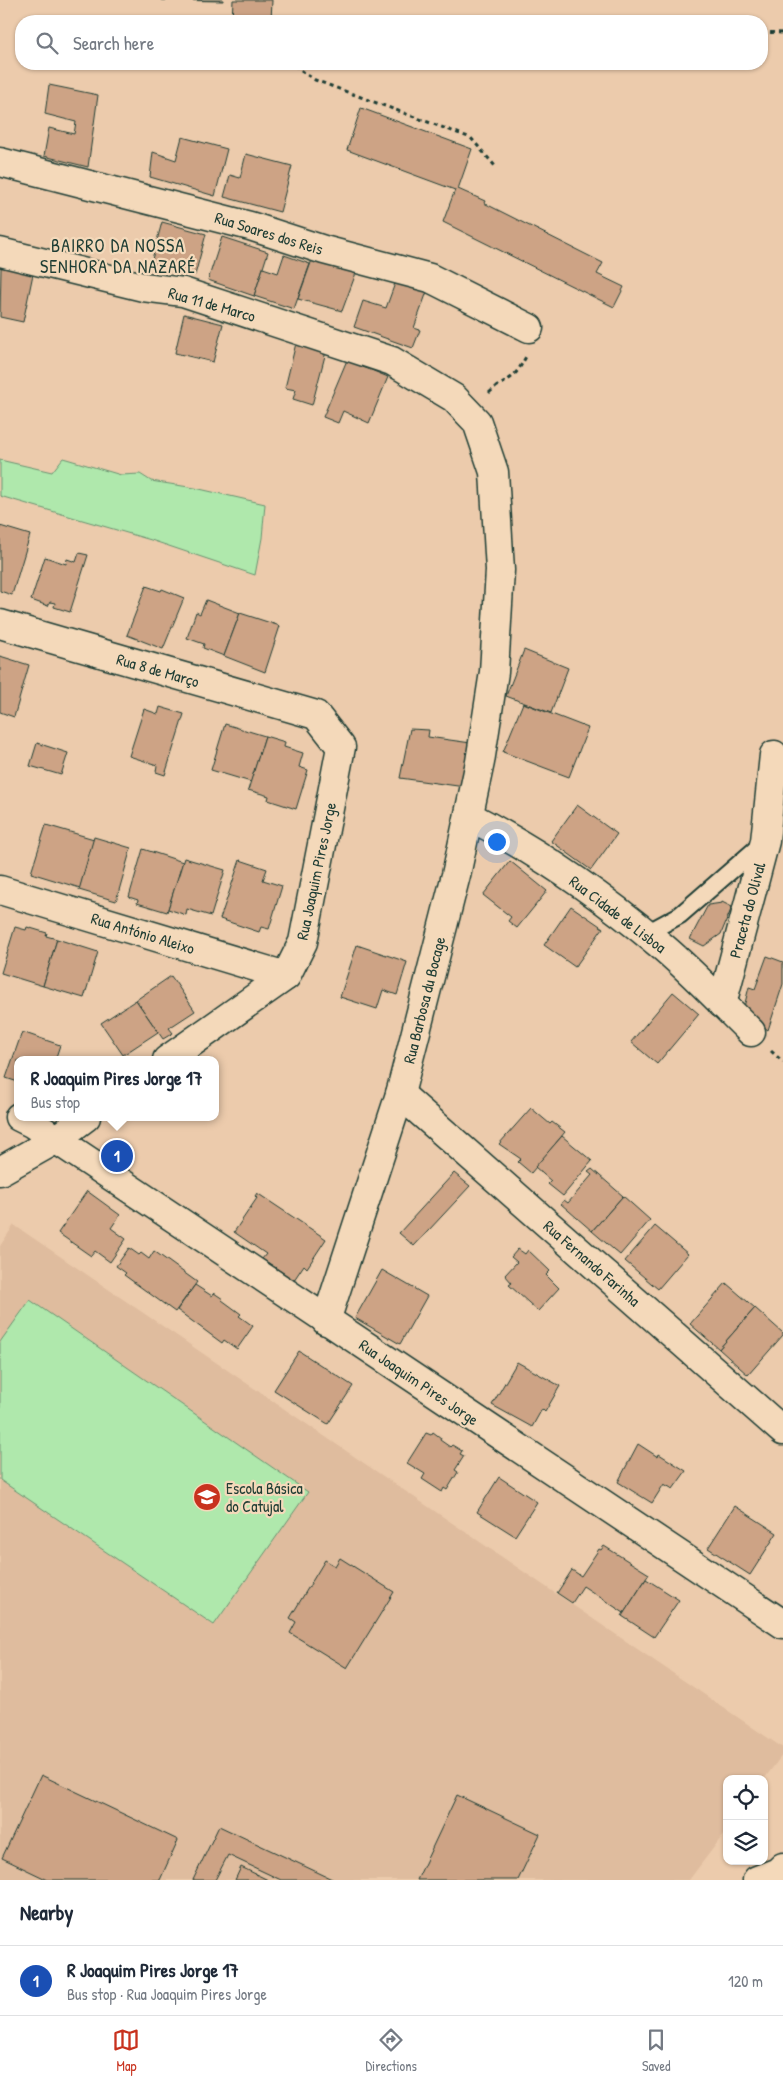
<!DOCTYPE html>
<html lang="en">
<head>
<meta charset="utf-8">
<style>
	body { margin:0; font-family:"Patrick Hand",sans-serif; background:#f2f2f3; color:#1f2937 }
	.controls { position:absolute; right:15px; bottom:15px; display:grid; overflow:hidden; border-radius:10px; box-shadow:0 1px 4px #0004 }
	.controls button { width:45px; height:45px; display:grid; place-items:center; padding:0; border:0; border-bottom:1px solid #e0e1e3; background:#fff; color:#1f2937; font:25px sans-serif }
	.you { position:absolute; left:496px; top:841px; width:18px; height:18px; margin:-12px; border:4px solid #fff; border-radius:50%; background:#1a73e8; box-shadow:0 0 0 8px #1a73e833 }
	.badge { display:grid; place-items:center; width:32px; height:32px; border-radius:50%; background:#c8321e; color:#fff; font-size:16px; font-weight:700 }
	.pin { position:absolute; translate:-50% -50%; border:2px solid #fff; box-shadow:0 1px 5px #0006 }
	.popup { position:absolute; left:14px; top:1056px; width:205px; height:65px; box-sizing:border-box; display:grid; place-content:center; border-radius:10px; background:#fff; filter:drop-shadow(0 1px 4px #0005); font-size:16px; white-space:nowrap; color:#747a83 }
	.popup b { font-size:19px; color:#1f2937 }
	.popup::after { content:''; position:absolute; left:50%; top:100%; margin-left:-10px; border:10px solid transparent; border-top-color:#fff }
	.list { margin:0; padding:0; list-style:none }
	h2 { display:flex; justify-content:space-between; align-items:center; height:65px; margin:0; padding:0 20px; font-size:21px }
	h2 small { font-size:16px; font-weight:400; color:#747a83 }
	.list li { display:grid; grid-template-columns:32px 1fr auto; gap:15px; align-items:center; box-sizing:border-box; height:70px; padding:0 20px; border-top:1px solid #e0e1e3 }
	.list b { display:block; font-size:19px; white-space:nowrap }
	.list p { margin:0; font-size:16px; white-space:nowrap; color:#747a83 }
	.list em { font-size:16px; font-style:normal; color:#747a83 }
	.icon { flex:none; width:28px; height:28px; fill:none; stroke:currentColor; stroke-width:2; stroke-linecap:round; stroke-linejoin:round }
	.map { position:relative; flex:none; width:783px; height:1880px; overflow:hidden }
	.search { position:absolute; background:#fff; box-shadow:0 1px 4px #0004; left:15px; right:15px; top:15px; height:55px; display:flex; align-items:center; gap:12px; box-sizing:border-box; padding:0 18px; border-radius:20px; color:#747a83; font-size:19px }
	.sheet { height:135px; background:#fff }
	nav { display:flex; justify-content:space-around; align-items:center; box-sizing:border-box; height:70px; border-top:1px solid #e0e1e3; background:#fff; font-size:14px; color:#747a83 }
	nav a { display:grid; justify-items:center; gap:2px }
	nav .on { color:#c8321e }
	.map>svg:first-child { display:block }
	.built { fill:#dfbc9e }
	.green { fill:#afe8ac; stroke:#679270 }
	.building { fill:#cda385; stroke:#1f3d34 }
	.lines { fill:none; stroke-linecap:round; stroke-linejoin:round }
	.service-casing { stroke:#1f3d34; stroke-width:20 }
	.minor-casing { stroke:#1f3d34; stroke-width:31 }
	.path { stroke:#1f3d34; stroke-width:3; stroke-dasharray:4 4; stroke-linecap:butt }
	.service { stroke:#f4d9ba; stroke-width:16 }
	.minor { stroke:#f4d9ba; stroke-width:28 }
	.labels { text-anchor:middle; stroke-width:4.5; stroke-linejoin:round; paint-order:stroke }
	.street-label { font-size:16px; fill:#1f3d34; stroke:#f4d9ba }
	.poi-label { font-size:16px; fill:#1f3d34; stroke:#f4d9ba; text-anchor:start }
	.neighbourhood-label { font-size:18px; letter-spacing:1px; fill:#1f3d34; stroke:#f4d9ba }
</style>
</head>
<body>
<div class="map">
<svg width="783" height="1880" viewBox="0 0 783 1880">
	<rect width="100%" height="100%" fill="#eccbac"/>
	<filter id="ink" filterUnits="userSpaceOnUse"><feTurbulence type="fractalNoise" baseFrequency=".02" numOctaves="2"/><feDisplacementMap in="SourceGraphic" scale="10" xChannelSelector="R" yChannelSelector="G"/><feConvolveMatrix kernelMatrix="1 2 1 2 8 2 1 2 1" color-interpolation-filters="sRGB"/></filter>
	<g filter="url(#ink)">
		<path class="built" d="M14,1225L783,1748V1754L764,1779H727V1830L689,1880H0V1246Z"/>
		<g class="green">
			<path d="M63,458L121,475L140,474L151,481L195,488L265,504L262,538L255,575L151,540L0,496V460L52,472Z"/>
			<path d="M30,1300L308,1492L214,1625L0,1480V1342Z"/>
		</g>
		<g class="building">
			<path d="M161,0H223V1Z"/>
			<path d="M233,0H272L271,21H232Z"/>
			<path d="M49,85L98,95L88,167L44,156L49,128L74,134L76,122L45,114Z"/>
			<path d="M361,108L472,149L458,189L485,201L484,203L603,263L597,274L624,287L614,307L443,222L455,190L347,150Z"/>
			<path d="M182,137L227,149L215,196L150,177L153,152L176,160Z"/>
			<path d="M246,154L292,166L280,212L224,197L230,175L240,178Z"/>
			<path d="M162,222L206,234L195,275L151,263Z"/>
			<path d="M222,237L268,252L254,296L208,280Z"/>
			<path d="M284,255L310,264L294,309L254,296L263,268L278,273Z"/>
			<path d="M313,257L359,265L342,311L298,299Z"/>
			<path d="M1,267L33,274L23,322L0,317Z"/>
			<path d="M398,275L429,286L414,328L420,330L413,348L354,327L363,301L386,308Z"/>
			<path d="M184,314L223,324L213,362L175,353Z"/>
			<path d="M297,339L327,348L312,405L293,399L296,390L285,388Z"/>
			<path d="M347,360L388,377L369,423L343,411L338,423L323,417Z"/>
			<path d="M0,526L30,535L12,595L0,591Z"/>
			<path d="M79,553L88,555L70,612L54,607L55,603L50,602L48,606L31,600L45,557L66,564L67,559L76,562Z"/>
			<path d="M146,586L161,591L162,589L184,598L163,649L127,635Z"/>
			<path d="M206,600L240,613L224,656L203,648L204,644L187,638L196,612L200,614Z"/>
			<path d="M240,613L280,626L265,672L224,656Z"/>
			<path d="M524,650L568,668L551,713L506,696Z"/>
			<path d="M0,656L29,665L14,717L0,712Z"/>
			<path d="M523,703L588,728L569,777L503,752Z"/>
			<path d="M160,707L184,714L165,775L156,772L157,765L129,756L144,709L158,714Z"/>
			<path d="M225,724L265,736L251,782L211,770Z"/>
			<path d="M410,729L429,730L428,737L471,743L465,787L400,778Z"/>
			<path d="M265,736L285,742L284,747L303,753L299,767L308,770L296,809L268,800L269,796L248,790Z"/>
			<path d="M37,743L68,753L61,775L30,766Z"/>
			<path d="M577,805L617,834L591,870L551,841Z"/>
			<path d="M46,825L94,839L80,888L31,873Z"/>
			<path d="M94,837L131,848L116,901L79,890Z"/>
			<path d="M143,849L183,862L167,912L137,903L138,900L129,897Z"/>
			<path d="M184,858L225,870L211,916L187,909L186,915L168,909Z"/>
			<path d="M240,860L267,869L263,880L282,886L269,929L261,927L259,932L220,919Z"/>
			<path d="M510,861L547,891L517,928L508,921L511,917L483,895Z"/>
			<path d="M722,902L732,907L721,934L704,946L690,939L708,905L722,903Z"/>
			<path d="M571,906L603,928L575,967L544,945Z"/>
			<path d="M15,927L26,930L27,927L47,933L46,936L57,939L43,986L1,973Z"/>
			<path d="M57,939L98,952L84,998L43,986Z"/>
			<path d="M357,945L407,962L397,995L383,990L377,1009L340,997Z"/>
			<path d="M767,956L783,962V984L768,1030L754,1020L744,1007L749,987L755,989Z"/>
			<path d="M171,976L195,1011L169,1028L173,1033L163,1039L136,1000Z"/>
			<path d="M673,992L699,1014L657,1064L631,1042Z"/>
			<path d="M136,1000L158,1032L123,1055L101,1023Z"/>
			<path d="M22,1032L60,1045L55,1060H18V1082L6,1078Z"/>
			<path d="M531,1108L550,1124L552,1122L565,1132L531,1173L518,1162L521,1159L499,1144Z"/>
			<path d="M562,1136L592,1161L563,1196L548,1184L551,1181L535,1167Z"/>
			<path d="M592,1169L623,1196L592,1231L561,1204L564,1200L568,1203L592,1175L588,1172Z"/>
			<path d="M454,1173L470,1186L414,1246L399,1233Z"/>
			<path d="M87,1191L120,1215L111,1228L126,1239L110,1262L95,1251L91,1256L58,1233Z"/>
			<path d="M257,1193L326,1239L307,1268L304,1265L294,1280L262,1259L266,1254L234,1232L257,1198L255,1196Z"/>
			<path d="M623,1196L650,1220L620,1255L592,1231Z"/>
			<path d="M655,1226L688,1254L658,1289L625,1261Z"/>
			<path d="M129,1248L139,1255L141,1253L149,1259L154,1251L197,1282L175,1312L124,1275L126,1273L116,1266Z"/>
			<path d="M518,1249L525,1254L528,1250L550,1271L546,1275L559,1288L538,1311L509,1285L512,1283L505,1275L517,1262L511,1257Z"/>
			<path d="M382,1270L427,1296L400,1344L355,1318Z"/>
			<path d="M726,1283L755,1308L719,1349L690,1324Z"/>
			<path d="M195,1285L212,1296L214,1293L223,1299L222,1300L241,1314L239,1316L253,1326L237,1349L224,1340L222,1343L177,1310Z"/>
			<path d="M755,1308L783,1333V1335L748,1375L719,1349Z"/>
			<path d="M299,1351L353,1386L328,1424L274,1390Z"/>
			<path d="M517,1362L560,1386L545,1412L542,1409L532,1427L492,1405Z"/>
			<path d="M433,1432L441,1438L440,1440L450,1447L452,1445L462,1451L460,1454L464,1456L455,1470L458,1472L447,1490L444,1488L442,1492L422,1479L425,1474L407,1463L426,1433L431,1435Z"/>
			<path d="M638,1444L658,1457L659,1454L686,1471L673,1489L664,1484L652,1503L618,1482Z"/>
			<path d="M499,1477L537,1502L515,1536L477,1512Z"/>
			<path d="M735,1506L777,1533L750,1575L708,1548Z"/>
			<path d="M604,1546L649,1574L624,1613L583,1586L572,1603L557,1593L572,1570L581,1576L599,1549L601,1550Z"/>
			<path d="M340,1558L394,1592L347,1668L290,1633L296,1622L290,1618L325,1560L335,1566Z"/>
			<path d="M646,1579L679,1600L654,1637L622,1616Z"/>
			<path d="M41,1775L178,1840L160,1880H48L2,1858Z"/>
			<path d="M457,1795L540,1834L518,1880H417Z"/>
			<path d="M219,1826L334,1880H281L228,1855L215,1880H193Z"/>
			<path d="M241,1867L268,1880H235Z"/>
		</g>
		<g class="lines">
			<g class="service-casing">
				<path id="service" d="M645,934L680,915L764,842"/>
			</g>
			<g class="minor-casing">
				<g id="minor">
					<path d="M0,162L250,226L324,250L430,278L529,328"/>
					<path d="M0,252L143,287L183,292L392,361L454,398L477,422L494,472L500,570L494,672L480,762L456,875L400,1094L326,1321"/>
					<path d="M0,624L316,715L341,747L303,942L286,976L167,1060"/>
					<path d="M469,816C537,851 599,894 658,943C691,970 720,1002 751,1032"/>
					<path d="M0,890L286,976"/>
					<path d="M722,1004L765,841L774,755"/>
					<path d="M400,1094L783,1431"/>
					<path d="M19,1117L33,1124L783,1624"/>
					<path d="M0,1171L55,1140L86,1117"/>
					<path d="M757,1880L778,1872L783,1867"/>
				</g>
			</g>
			<g class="path">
				<path d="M762,32L783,33"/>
				<path d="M297,64L298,69L315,80L471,138L495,166"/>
				<path d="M489,393C497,385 501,385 509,379C518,373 522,363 527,355"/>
				<path d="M771,1051L783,1062"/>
			</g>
			<use href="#service" class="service"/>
			<use href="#minor" class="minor"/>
		</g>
	</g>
	<defs>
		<g id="school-disc" transform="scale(1.4375)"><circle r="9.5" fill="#c8321e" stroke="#f4d9ba"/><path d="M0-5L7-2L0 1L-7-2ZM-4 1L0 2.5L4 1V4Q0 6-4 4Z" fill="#fff"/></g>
	</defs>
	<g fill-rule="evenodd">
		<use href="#school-disc" x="207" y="1497"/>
	</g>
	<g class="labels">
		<g class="street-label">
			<text transform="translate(269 233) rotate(17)" y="6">Rua Soares dos Reis</text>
			<text transform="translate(212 304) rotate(16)" y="6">Rua 11 de Marco</text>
			<text transform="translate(158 670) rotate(16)" y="6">Rua 8 de Março</text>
			<text transform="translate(316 871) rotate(-78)" y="6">Rua Joaquim Pires Jorge</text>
			<text transform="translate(747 910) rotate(-75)" y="6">Praceta do Olival</text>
			<text transform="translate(618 914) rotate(37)" y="6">Rua Cidade de Lisboa</text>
			<text transform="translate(143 933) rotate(17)" y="6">Rua António Aleixo</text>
			<text transform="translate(424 1000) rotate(-76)" y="6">Rua Barbosa du Bocage</text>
			<text transform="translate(592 1263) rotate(41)" y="6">Rua Fernando Farinha</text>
			<text transform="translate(419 1382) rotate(34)" y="6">Rua Joaquim Pires Jorge</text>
		</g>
		<g class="poi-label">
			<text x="226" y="1494">Escola Básica<tspan x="226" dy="18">do Catujal</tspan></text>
		</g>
		<g class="neighbourhood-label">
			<text x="118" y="252">BAIRRO DA NOSSA<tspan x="118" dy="21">SENHORA DA NAZARÉ</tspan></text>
		</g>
	</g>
</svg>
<div class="controls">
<button><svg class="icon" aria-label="locate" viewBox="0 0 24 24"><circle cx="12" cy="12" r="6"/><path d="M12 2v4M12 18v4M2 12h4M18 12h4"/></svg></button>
<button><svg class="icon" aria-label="layers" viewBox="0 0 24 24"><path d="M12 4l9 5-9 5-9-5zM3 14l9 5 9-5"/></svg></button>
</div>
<div class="you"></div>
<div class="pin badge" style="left:117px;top:1156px;background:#1a4fb4">1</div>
<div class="popup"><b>R Joaquim Pires Jorge 17</b>Bus stop</div>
<div class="search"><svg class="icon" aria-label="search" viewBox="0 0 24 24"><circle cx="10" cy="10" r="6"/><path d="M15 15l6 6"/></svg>Search here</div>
</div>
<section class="sheet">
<h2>Nearby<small></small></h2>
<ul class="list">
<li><span class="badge" style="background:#1a4fb4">1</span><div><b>R Joaquim Pires Jorge 17</b><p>Bus stop · Rua Joaquim Pires Jorge</p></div><em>120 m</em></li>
</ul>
</section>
<nav>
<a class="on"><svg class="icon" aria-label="map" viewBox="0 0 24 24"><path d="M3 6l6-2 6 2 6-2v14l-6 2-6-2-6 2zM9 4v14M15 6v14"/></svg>Map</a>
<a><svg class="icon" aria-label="directions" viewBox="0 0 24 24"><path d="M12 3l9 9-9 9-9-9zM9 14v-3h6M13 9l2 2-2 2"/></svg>Directions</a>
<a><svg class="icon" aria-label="saved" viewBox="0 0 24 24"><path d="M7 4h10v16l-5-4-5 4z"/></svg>Saved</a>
</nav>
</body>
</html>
